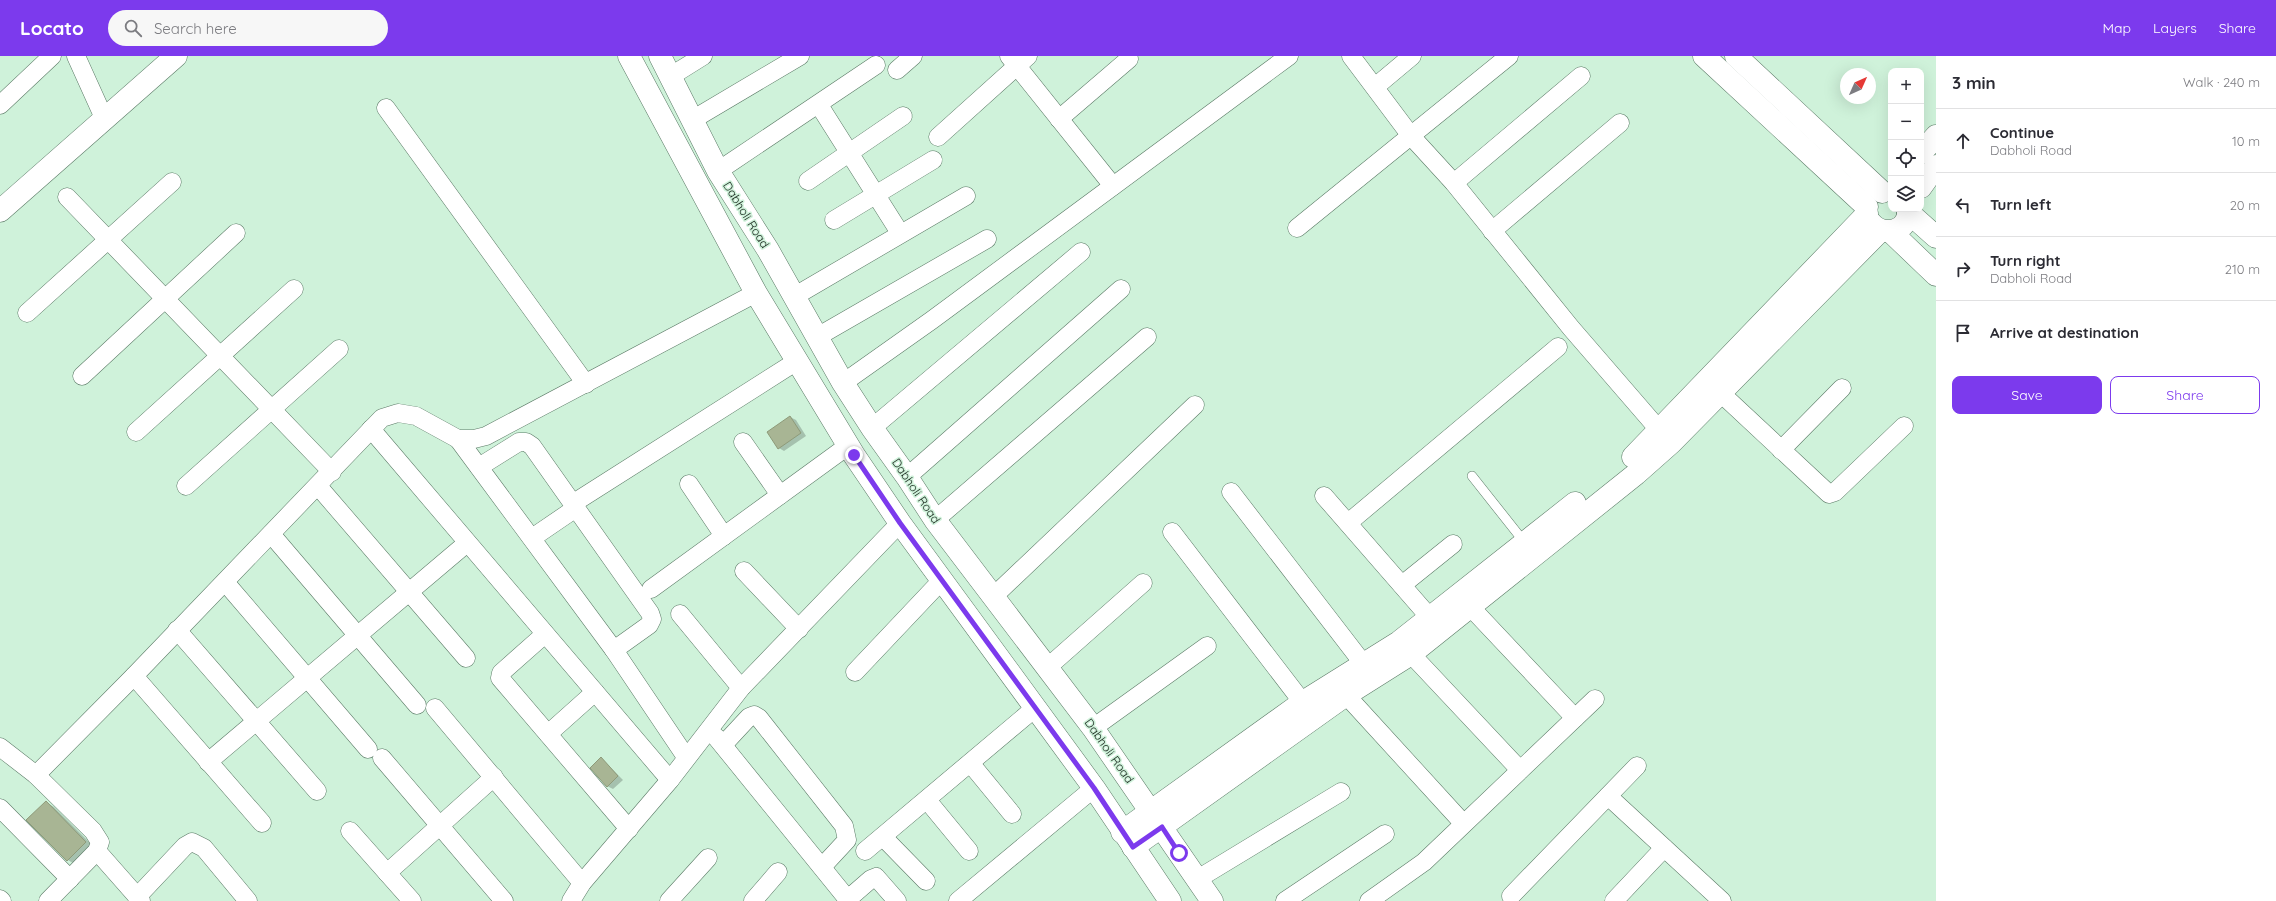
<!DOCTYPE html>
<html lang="en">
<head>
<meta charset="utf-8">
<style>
	body { margin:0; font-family:Quicksand,sans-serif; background:#f7f7f7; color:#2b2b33 }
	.controls { position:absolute; right:12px; top:12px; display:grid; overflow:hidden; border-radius:8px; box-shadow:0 4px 16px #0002 }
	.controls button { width:36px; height:36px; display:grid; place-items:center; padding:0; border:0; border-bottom:1px solid #e1e1e2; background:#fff; color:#2b2b33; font:20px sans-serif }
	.compass { position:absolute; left:1840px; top:12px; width:36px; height:36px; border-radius:50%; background:#fff; box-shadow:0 4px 16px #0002; rotate:45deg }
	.stop { position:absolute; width:12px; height:12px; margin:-9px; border:3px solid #7c3aed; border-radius:50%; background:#fff }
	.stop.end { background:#7c3aed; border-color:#fff; box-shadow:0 1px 4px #0008 }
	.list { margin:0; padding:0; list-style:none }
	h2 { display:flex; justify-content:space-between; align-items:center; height:52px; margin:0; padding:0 16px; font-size:17px }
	h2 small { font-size:13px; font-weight:400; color:#7c7c81 }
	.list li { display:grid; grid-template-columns:26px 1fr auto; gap:12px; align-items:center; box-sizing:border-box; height:64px; padding:0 16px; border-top:1px solid #e1e1e2 }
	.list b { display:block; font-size:15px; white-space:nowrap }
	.list p { margin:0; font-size:13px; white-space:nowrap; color:#7c7c81 }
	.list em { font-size:13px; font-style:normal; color:#7c7c81 }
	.actions { display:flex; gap:8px; padding:12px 16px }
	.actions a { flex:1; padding:9px 0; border:1px solid #7c3aed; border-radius:8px; text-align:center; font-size:14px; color:#7c3aed }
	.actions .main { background:#7c3aed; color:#fff }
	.icon { flex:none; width:22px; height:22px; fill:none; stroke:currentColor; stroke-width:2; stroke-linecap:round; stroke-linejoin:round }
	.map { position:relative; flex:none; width:1936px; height:845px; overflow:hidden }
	header { display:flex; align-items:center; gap:24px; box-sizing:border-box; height:56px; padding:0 20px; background:#7c3aed; color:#fff }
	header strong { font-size:19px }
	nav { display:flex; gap:22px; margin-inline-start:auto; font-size:14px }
	.search { width:280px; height:36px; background:#f7f7f7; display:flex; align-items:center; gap:10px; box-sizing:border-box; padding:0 14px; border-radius:22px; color:#7c7c81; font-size:15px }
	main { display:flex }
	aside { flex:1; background:#fff }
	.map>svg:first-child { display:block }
	.shadow { fill:#0003 }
	.building { fill:#a8b594; stroke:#8e9a79 }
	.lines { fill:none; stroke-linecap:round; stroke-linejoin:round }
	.service-casing { stroke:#5b7a66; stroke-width:10 }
	.minor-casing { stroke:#5b7a66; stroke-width:19 }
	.tertiary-casing { stroke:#5b7a66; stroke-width:23 }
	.primary-casing { stroke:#5b7a66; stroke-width:23 }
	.service { stroke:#fff; stroke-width:9 }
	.minor { stroke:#fff; stroke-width:18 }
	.tertiary { stroke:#fff; stroke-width:22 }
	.primary { stroke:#fff; stroke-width:22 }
	.route { stroke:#7c3aed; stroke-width:5 }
	.labels { text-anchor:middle; stroke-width:3; stroke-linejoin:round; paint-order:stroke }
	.street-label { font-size:12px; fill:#1c2920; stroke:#cff2da }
</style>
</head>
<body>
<header>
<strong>Locato</strong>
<div class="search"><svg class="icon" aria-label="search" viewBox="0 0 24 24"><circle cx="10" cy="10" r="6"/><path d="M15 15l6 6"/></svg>Search here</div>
<nav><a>Map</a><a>Layers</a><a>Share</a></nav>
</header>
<main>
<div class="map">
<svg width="1936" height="845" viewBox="0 0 1936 845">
	<rect width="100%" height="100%" fill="#cff2da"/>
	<g class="shadow">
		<path d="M790,361L796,364L806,380L784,395L779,392Z"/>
		<path d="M601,702L623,724L613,733L607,730Z"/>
		<path d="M46,746L54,751L94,791L76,809L68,804Z"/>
	</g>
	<g class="building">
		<path d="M790,360L801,377L778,393L767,376Z"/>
		<path d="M601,701L618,720L607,731L590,712Z"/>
		<path d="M46,745L86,786L67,805L26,764Z"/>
	</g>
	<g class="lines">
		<g class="service-casing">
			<path id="service" d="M1472,420L1525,487"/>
		</g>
		<g class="minor-casing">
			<g id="minor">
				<path d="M76,0L104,62"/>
				<path d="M1009,0L1113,130"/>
				<path d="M1351,0L1411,80L1454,127L1571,272L1667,383"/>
				<path d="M897,14L913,0"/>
				<path d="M671,20L703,0"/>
				<path d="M1375,31L1412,0"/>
				<path d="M0,49L52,0"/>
				<path d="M819,49L900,177"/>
				<path d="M386,52L586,328"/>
				<path d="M1059,63L1129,3"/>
				<path d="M692,64L800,0"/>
				<path d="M938,81L1028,0"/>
				<path d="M718,115L876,9"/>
				<path d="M808,125L903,60"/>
				<path d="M1454,127L1581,20"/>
				<path d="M67,141L332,416"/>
				<path d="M834,164L933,104"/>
				<path d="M1297,172L1509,0"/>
				<path d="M1492,175L1620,67"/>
				<path d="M795,240L966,140"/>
				<path d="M27,257L172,126"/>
				<path d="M817,281L987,183"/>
				<path d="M82,320L236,177"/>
				<path d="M843,327L932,264L1289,0"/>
				<path d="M1711,328L1829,438L1835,436L1904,370"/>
				<path d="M872,372L1081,196"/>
				<path d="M371,373L670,724"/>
				<path d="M136,376L294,233"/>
				<path d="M458,383L614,594L686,701"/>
				<path d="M743,386L780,439"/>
				<path d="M1781,394L1842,332"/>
				<path d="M479,411L519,386H526L532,390L650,557L652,563L649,569L614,594"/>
				<path d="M907,421L1121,233"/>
				<path d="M689,428L724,480"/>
				<path d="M186,430L339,293"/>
				<path d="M318,430L466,602"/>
				<path d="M1231,436L1372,619"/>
				<path d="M1324,440L1439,572"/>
				<path d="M580,443L797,305"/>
				<path d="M935,464L1147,281"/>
				<path d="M1348,467L1558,291"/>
				<path d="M1172,476L1310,656"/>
				<path d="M271,478L417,649"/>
				<path d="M532,482L576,452"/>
				<path d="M744,515L799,573"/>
				<path d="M225,526L368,693"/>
				<path d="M1402,529L1453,488"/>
				<path d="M651,533L849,389"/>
				<path d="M994,540L1195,349"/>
				<path d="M1462,542L1575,662"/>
				<path d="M680,558L741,632"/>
				<path d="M177,574L317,735"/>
				<path d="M545,578L501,617L500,622L629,773"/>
				<path d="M1411,598L1520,714"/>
				<path d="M1048,611L1143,527"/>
				<path d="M855,616L942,524"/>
				<path d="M134,620L262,767"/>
				<path d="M1346,639L1463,767"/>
				<path d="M435,652L582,827"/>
				<path d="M1093,672L1207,590"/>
				<path d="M548,678L595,636"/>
				<path d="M716,681L849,845"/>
				<path d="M723,689L749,661L754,659L759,662L844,770L847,784L822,811"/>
				<path d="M0,691L36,719L93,775L100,786L97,795L48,845"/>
				<path d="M382,702L504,845"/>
				<path d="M208,706L467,487"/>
				<path d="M971,708L1012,758"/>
				<path d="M36,719L134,620L382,362L398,357L416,360L458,383H474L486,380L756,237"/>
				<path d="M1608,740L1722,845"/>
				<path d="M927,744L969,795"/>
				<path d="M0,752L70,823"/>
				<path d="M350,775L412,845"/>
				<path d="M883,781L926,825"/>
				<path d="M97,795L141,845"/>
				<path d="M865,795L1035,652"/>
				<path d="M387,817L494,721"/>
				<path d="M1196,824L1341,736"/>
				<path d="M1511,840L1637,710"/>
				<path d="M137,841L185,790L192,786L204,792L248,845"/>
				<path d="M0,843L2,845"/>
				<path d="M848,843L871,823L876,821L897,845"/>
				<path d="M571,845L582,827L670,724L741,632L900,467"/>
				<path d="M669,845L708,802"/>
				<path d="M753,845L778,816"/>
				<path d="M958,845L1094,732"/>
				<path d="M1285,845L1385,778"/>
				<path d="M1369,845L1424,806L1595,643"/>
				<path d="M1614,845L1664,792"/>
			</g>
		</g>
		<g class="tertiary-casing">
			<g id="tertiary">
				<path d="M1704,0L1867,151"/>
				<path d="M1736,0L1882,136"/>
				<path d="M1921,97L1936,80"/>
				<path d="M1921,131L1936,110"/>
				<path d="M0,155L176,0"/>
				<path d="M1908,156L1936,181"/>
				<path d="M1870,166C1883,182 1910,176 1908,153"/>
				<path d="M1891,176L1936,219"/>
				<path d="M1633,401L1867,158"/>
				<path d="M1122,776L1303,646L1399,586L1575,447"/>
				<path d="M1133,791L1346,639L1411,598L1636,418L1671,387L1880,175"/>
			</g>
		</g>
		<g class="primary-casing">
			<g id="primary">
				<path d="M629,0L756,237L854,399L900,467L1094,732L1170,845"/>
				<path d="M660,0L718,115L768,194L843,327L872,372L907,421L935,464L1093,672L1212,845"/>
			</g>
		</g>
		<use href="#service" class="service"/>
		<use href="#minor" class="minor"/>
		<use href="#tertiary" class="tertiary"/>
		<use href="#primary" class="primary"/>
	</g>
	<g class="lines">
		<path class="route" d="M854,399L900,467L1094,732L1133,791L1162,771L1179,797"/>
	</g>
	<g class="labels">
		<g class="street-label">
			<text transform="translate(746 159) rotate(58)" y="4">Dabholi Road</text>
			<text transform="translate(916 435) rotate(56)" y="4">Dabholi Road</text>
			<text transform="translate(1109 695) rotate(55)" y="4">Dabholi Road</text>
		</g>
	</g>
</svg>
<div class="controls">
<button>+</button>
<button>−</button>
<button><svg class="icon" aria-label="locate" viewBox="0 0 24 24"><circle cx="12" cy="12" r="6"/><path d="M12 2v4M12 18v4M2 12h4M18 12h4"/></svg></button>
<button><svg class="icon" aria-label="layers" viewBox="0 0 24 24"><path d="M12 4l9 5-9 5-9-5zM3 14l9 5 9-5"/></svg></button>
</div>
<svg class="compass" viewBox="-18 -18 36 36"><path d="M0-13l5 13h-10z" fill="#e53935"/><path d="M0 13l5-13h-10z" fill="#7c7c81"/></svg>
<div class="stop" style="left:1179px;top:797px"></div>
<div class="stop end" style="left:854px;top:399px"></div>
</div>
<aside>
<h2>3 min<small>Walk · 240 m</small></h2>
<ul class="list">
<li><svg class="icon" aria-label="ahead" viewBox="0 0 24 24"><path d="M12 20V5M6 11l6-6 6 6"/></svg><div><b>Continue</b><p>Dabholi Road</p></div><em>10 m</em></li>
<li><svg class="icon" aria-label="left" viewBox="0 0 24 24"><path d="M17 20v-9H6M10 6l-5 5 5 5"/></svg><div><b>Turn left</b></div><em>20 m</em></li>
<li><svg class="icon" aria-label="right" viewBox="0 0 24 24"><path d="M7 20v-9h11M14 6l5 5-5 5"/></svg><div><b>Turn right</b><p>Dabholi Road</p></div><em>210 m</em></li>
<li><svg class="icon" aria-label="arrive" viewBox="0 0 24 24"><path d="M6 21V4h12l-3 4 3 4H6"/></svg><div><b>Arrive at destination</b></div></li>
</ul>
<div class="actions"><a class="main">Save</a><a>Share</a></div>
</aside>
</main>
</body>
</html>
